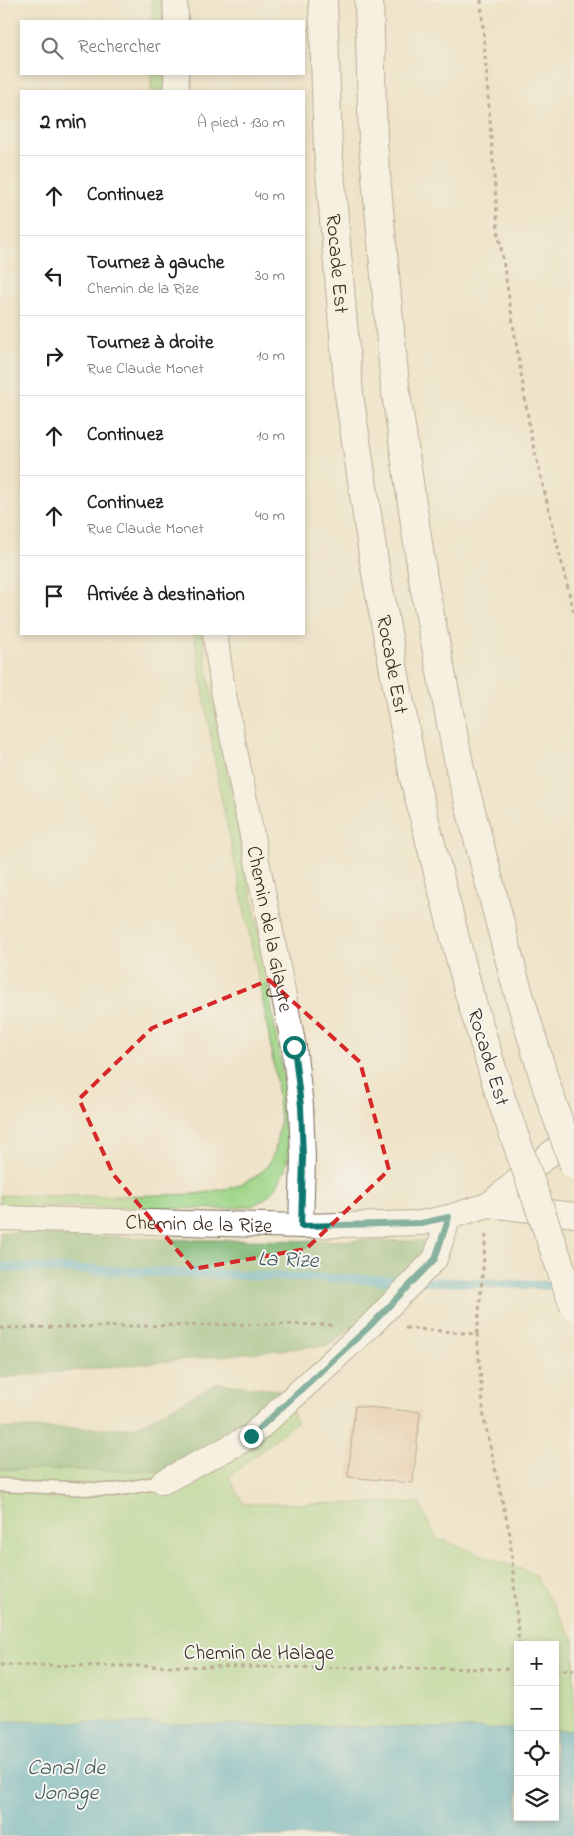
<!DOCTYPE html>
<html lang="fr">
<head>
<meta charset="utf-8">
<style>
	body { margin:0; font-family:"Indie Flower",sans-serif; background:#f2f2f2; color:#202124 }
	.controls { position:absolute; right:15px; bottom:15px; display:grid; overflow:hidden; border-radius:0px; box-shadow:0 2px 8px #0003 }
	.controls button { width:45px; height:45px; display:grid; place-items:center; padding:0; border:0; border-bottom:1px solid #e0e0e0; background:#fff; color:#202124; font:25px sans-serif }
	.stop { position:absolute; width:15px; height:15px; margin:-11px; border:4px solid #0f766e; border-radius:50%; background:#fff }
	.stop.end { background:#0f766e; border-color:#fff; box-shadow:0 1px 5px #0008 }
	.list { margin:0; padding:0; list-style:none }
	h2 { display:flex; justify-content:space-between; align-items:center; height:65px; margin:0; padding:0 20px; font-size:21px }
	h2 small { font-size:16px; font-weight:400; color:#757577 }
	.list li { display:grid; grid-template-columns:32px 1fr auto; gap:15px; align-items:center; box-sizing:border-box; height:80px; padding:0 20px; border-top:1px solid #e0e0e0 }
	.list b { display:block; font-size:19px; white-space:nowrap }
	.list p { margin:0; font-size:16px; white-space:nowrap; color:#757577 }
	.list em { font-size:16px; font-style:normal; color:#757577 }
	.icon { flex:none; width:28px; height:28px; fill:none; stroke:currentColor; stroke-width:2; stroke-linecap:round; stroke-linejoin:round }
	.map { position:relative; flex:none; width:574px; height:1836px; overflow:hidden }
	.search { position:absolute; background:#fff; box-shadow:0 2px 8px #0003; left:20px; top:20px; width:285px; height:55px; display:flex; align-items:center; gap:12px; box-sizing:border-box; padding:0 18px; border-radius:0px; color:#757577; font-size:19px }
	.panel { position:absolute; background:#fff; box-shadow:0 2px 8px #0003; left:20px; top:90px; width:285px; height:545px; border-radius:0px }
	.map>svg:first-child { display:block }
	.green { fill:#9ed486; stroke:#6c7f52 }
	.forest { fill:#7eb673; stroke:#5c7048 }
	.water { fill:#4cadcb; stroke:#446c74 }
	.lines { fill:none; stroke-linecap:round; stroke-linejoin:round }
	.stream { stroke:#4cadcb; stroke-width:9 }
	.building { fill:#e2bb97 }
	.service-casing { stroke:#7a6b5a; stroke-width:15 }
	.minor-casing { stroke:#7a6b5a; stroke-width:26 }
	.trunk-casing { stroke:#7a6b5a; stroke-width:30 }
	.path { stroke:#7a6b5a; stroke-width:3; stroke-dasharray:4 4; stroke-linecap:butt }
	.service { stroke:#fff; stroke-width:12 }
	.minor { stroke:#fff; stroke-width:24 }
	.trunk { stroke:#fff; stroke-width:28 }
	.trunk-bridge-casing { stroke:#7a6b5a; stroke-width:30; stroke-linecap:butt }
	.trunk-bridge { stroke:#fff; stroke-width:28 }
	.route { stroke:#0f766e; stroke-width:6 }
	.marked { fill:none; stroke:#d62828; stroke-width:4; stroke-dasharray:10 6; stroke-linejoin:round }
	.labels { text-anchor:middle; stroke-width:4; stroke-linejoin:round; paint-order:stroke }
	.street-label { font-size:21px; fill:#3b2a1e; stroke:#f6f6f2 }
	.water-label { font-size:22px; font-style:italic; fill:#41585b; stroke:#f6f6f2 }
</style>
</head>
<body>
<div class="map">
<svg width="574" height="1836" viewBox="0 0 574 1836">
	<rect width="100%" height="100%" fill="#f6f6f2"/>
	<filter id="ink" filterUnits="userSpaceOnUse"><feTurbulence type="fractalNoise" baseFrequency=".02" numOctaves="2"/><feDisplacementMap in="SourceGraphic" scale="10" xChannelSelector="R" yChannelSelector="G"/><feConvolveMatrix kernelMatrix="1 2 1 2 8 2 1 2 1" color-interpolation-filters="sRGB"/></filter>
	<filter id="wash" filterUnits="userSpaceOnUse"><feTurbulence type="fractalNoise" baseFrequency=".0096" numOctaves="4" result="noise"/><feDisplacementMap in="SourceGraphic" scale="20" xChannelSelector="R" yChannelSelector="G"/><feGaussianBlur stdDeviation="1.12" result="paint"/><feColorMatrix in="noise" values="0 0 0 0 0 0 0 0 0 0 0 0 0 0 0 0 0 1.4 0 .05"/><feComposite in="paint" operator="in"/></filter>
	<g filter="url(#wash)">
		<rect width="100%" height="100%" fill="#efe3c8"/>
		<g class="green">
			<path d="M152,0H162L163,21H152Z"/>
			<rect x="151" y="74" width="13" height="17"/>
			<path d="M194,634H202L208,674L256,918L289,1110C291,1143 292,1186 256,1204C248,1208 235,1207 226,1209L0,1206V1195L121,1196L197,1194L234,1187L255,1177L267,1167L275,1151L280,1121L276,1079L263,1001L219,787Z"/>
			<path d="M286,1391L296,1422L229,1477L244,1504L419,1503L436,1538L534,1574L574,1640V1730H555V1645H518V1729L0,1721V1469L159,1471Z"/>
		</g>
		<g class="forest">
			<path d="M0,1232L194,1240L429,1241L379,1306L329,1345L0,1378Z"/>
			<path d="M217,1383L286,1391L244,1429L159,1471L0,1469V1428H134Z"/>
		</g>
		<path class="water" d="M0,1721L518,1729V1817H555V1730H574V1836H0Z"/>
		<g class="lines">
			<path class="stream" d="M0,1267L564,1286"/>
		</g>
		<g id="blocks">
			<path class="building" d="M355,1406L420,1412L413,1483L348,1477Z"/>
		</g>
	</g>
	<g filter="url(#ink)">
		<use href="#blocks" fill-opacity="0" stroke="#7a6b5a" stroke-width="1"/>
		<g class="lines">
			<g class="service-casing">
				<path id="service" d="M0,1485L114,1490L163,1482"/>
			</g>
			<g class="minor-casing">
				<g id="minor">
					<path d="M175,0L176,21"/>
					<path d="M176,74L177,91"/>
					<path id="s1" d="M215,634L223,690L294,1047L301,1106L303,1158L301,1226"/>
					<path d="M488,1205L574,1134"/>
					<path id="s2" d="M0,1218L301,1226L421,1223L449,1217L488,1205L574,1215"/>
					<path d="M163,1482L251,1436L371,1325L435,1259L449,1217"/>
				</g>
			</g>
			<g class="trunk-casing">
				<g id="trunk">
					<path id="s3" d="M323,0L328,148L349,394L375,568L414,778L469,993L500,1095"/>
					<path d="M369,0L373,143L395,386L424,585L460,769L515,981L547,1088"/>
				</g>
			</g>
			<g class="path">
				<path d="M481,0L498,229L531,436L574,613"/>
				<path d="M0,1328L276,1324L332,1325"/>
				<path d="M405,1328L477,1334L484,1419L510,1535L519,1645"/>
				<path d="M477,1334L486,1235"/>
				<path d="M0,1665L518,1669"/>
				<path d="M555,1670H574"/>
			</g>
			<use href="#service" class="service"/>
			<use href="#minor" class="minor"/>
			<use href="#trunk" class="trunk"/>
			<g class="trunk-bridge-casing">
				<g id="trunk-bridge">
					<path d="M547,1088L574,1165"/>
					<path d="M500,1095L574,1306"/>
				</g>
			</g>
			<use href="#trunk-bridge" class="trunk-bridge"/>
		</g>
	</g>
	<g class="lines" filter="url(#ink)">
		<path class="route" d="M251,1436L370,1326L435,1259L449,1217L421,1223L301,1226L303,1158L301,1106L294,1047"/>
	</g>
	<path d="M0 0H574V1836H0ZM269,980L360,1062L389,1170L306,1249L193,1269L113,1174L79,1099L152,1028Z" fill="#efe3c8" fill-opacity=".55" fill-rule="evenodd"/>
	<path class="marked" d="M269,980L360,1062L389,1170L306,1249L193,1269L113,1174L79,1099L152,1028Z"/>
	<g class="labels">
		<g class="street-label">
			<text dy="7" stroke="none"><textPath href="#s3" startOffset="264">Rocade Est</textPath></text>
			<text dy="7" stroke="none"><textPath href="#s3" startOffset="669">Rocade Est</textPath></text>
			<text dy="7" stroke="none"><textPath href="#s1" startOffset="300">Chemin de la Glayre</textPath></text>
			<text transform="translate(489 1057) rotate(73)" y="7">Rocade Est</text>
			<text dy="7" stroke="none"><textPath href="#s2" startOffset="199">Chemin de la Rize</textPath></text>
			<text x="259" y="1659">Chemin de Halage</text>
		</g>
		<g class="water-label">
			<text transform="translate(288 1258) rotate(2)" y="8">La Rize</text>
			<text x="66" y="1774">Canal de<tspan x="66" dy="25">Jonage</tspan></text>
		</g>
	</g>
</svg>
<div class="controls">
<button>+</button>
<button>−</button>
<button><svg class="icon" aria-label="locate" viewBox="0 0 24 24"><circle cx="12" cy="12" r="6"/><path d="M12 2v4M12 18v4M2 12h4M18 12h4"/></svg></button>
<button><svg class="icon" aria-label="layers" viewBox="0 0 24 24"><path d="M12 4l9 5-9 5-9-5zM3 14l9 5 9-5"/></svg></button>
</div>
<div class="stop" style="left:294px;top:1047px"></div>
<div class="stop end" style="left:251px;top:1436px"></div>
<div class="search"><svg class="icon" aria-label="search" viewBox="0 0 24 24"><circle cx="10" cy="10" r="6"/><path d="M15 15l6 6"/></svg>Rechercher</div>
<section class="panel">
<h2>2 min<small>À pied · 130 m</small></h2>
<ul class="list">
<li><svg class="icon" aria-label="ahead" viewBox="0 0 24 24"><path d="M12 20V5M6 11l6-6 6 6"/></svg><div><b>Continuez</b></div><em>40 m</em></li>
<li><svg class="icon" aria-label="left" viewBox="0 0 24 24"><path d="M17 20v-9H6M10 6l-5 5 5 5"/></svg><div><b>Tournez à gauche</b><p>Chemin de la Rize</p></div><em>30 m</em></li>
<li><svg class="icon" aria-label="right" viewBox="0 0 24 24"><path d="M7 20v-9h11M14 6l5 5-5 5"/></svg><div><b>Tournez à droite</b><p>Rue Claude Monet</p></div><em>10 m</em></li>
<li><svg class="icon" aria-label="ahead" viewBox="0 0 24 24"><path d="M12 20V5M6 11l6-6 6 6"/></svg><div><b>Continuez</b></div><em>10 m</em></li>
<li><svg class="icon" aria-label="ahead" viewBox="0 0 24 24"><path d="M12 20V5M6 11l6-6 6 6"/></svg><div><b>Continuez</b><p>Rue Claude Monet</p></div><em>40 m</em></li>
<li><svg class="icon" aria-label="arrive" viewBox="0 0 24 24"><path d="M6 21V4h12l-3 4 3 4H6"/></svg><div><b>Arrivée à destination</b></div></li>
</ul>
</section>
</div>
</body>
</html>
